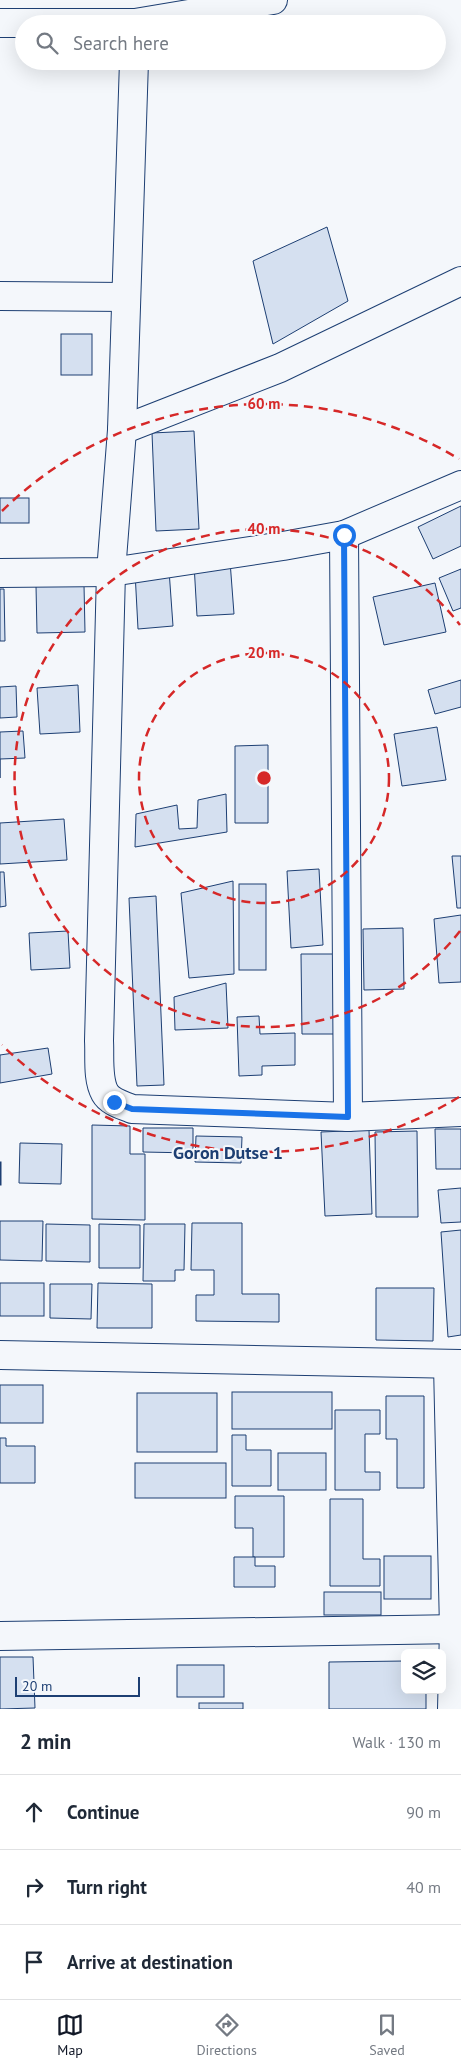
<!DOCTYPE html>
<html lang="en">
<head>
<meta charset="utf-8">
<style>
	body { margin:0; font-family:"PT Sans",sans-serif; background:#f2f2f3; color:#1f2937 }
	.controls { position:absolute; right:15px; bottom:15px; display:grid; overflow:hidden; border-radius:8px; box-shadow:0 5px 20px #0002 }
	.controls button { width:45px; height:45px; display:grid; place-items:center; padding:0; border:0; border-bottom:1px solid #e0e1e3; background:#fff; color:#1f2937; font:25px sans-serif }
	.scale { position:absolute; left:15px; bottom:12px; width:125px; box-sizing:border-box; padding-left:5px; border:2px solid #1d3f73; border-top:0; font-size:14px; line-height:18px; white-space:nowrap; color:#1d3f73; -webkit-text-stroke:4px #f4f7fb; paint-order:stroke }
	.stop { position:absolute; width:15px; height:15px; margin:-11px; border:4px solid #1a73e8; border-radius:50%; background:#fff }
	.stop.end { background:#1a73e8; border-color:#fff; box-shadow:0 1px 5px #0008 }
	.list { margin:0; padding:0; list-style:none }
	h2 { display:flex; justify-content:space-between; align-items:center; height:65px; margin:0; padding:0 20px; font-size:21px }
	h2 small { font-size:16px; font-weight:400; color:#747a83 }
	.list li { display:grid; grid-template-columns:32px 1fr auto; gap:15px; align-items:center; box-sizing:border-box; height:75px; padding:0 20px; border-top:1px solid #e0e1e3 }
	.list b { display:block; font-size:19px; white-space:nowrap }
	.list em { font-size:16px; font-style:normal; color:#747a83 }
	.icon { flex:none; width:28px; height:28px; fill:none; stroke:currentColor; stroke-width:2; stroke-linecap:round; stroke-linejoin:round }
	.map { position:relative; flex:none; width:461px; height:1709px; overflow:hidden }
	.search { position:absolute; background:#fff; box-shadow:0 5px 20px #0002; left:15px; right:15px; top:15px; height:55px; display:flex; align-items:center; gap:12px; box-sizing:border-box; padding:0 18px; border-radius:28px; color:#747a83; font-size:19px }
	.sheet { height:290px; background:#fff }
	nav { display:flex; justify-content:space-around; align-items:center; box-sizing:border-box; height:70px; border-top:1px solid #e0e1e3; background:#fff; font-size:14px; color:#747a83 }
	nav a { display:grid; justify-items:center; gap:2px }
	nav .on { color:#111827 }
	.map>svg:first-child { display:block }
	.building { fill:#d5e0f0; stroke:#1d3f73 }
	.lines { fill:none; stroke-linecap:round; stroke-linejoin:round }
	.street-casing { stroke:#1d3f73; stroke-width:30 }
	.street { stroke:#f4f7fb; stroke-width:28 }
	.route { stroke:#1a73e8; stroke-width:6 }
	.ring { fill:none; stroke:#d62828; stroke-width:2.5; stroke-dasharray:9 6 }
	.labels { text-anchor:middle; stroke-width:4; stroke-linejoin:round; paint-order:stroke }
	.district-label { font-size:18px; font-weight:bold; fill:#1d3f73; stroke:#f4f7fb }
	.centre { fill:#d62828; stroke:#f4f7fb; stroke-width:2.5 }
	.ring-label { font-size:15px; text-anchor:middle; font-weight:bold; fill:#d62828; stroke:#f4f7fb; stroke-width:4; stroke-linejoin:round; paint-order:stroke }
</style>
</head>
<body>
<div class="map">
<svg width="461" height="1709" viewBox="0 0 461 1709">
	<rect width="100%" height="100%" fill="#f4f7fb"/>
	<g class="building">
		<path d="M327,227L348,301L273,344L253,261Z"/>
		<rect x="61" y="334" width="31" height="41"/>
		<path d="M194,431L199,529L156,531L152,433Z"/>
		<rect x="0" y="498" width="29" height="25"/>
		<path d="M461,506V546L433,559L418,527Z"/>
		<path d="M230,561L234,614L197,616L194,564Z"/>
		<path d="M461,569V608L453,611L439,578Z"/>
		<path d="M169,570L173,626L138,629L135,572Z"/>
		<path d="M435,583L446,632L384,645L373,597Z"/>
		<path d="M84,585L85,632L37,633L36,586Z"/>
		<path d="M0,589H4L5,641H0Z"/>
		<path d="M461,680V707L435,714L428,690Z"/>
		<path d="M78,685L80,732L40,734L37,688Z"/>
		<path d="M16,686L17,717L0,718V687Z"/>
		<path d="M437,727L446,780L402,786L394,734Z"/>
		<path d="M23,731L25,758L0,759V778V732Z"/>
		<path d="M268,745V823H235V746Z"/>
		<path d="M226,794L227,832L135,847L136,814L177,805L179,829L197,828L198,800Z"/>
		<path d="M64,819L67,860L0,864V823Z"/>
		<path d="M452,856H461V908H457Z"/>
		<path d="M319,869L323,945L291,948L287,871Z"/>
		<path d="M0,872H4L6,906L0,907Z"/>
		<path d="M233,881L234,974L189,978L181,893Z"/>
		<rect x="239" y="884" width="27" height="86"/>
		<path d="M156,896L164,1085L137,1086L129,898Z"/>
		<path d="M461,915V982L439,983L434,919Z"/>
		<path d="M403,928L404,989L364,990L363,929Z"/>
		<path d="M68,931L70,968L31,970L29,933Z"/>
		<path d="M301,954H334L335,1034H302Z"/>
		<path d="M226,983L228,1028L175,1030L174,997Z"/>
		<path d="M259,1016L260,1034L295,1033V1065L262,1066V1075L239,1076L237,1017Z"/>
		<path d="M48,1048L52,1074L0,1083V1055Z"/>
		<path d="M92,1125L130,1126V1154H145V1220L92,1219Z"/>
		<path d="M143,1128H193V1153L143,1152Z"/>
		<path d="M435,1129H461V1169H436Z"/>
		<path d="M369,1130L372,1214L325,1216L321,1132Z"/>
		<path d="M417,1131L418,1217H376L375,1132Z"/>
		<path d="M196,1136L242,1137L241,1163L195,1162Z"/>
		<path d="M20,1143L62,1144L61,1184L19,1183Z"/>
		<rect x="0" y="1162" width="1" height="23"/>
		<path d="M461,1188V1222L441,1223L438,1190Z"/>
		<path d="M0,1221H43L42,1261L0,1260Z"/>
		<path d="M192,1223H242V1294H279V1322L196,1321V1295H214V1270H191Z"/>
		<path d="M46,1224L90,1225V1262L46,1261Z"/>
		<path d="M99,1224L140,1225V1268H99Z"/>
		<path d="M144,1224H185L184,1270H175V1281H143Z"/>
		<path d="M461,1230V1335L448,1337L441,1232Z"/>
		<rect x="0" y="1283" width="44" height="33"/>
		<path d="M98,1283L152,1284V1328H97Z"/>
		<path d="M50,1284H92L91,1319L50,1318Z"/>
		<path d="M376,1288H434L433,1341L376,1340Z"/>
		<rect x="0" y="1385" width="43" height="38"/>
		<rect x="232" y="1392" width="100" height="37"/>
		<rect x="137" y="1393" width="80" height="59"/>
		<path d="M386,1396H424V1488H397V1439H386Z"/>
		<path d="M335,1410H380V1434H365V1472H380V1490H335Z"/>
		<path d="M232,1435H246V1450H271V1486H232Z"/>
		<path d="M0,1438H6V1446H35V1483H0Z"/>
		<rect x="278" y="1453" width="48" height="37"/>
		<rect x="135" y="1463" width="91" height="35"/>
		<path d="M235,1496H284V1557H253V1528H235Z"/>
		<path d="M330,1499H363V1559H380V1586H330Z"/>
		<rect x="384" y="1556" width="47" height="43"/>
		<path d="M234,1557H255V1566H275V1587H234Z"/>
		<rect x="324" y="1592" width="57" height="23"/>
		<path d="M0,1657H33L35,1708L0,1709Z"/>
		<path d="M405,1661V1690H426V1709H329V1662Z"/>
		<rect x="177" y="1665" width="47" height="32"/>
		<rect x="199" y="1703" width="44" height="6"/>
	</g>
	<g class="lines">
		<g class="street-casing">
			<g id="street">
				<path d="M0,23H135L273,0"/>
				<path d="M134,61L122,430L111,572L99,1041C100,1056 97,1079 105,1093C110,1102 123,1105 132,1109L348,1117L461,1112"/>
				<path d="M0,296L126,297"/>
				<path d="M122,430L280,368L461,281"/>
				<path d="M344,535L348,1117"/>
				<path d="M0,573L111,572L283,546L344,535L461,485"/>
				<path d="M0,1355L461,1364"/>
				<path d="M448,1365L454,1629L452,1709"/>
				<path d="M0,1636L461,1629"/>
			</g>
		</g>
		<use href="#street" class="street"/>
	</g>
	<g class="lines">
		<path class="route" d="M114,1102L132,1109L348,1117L344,535"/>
	</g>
	<g class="ring">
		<circle cx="264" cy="778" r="125"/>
		<path d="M460 931A249 249 0 1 1 460 625"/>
		<path d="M459 1097A374 374 0 0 1 2 1045M2 511A374 374 0 0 1 459 459"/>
	</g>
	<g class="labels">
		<g class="district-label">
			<text x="228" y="1159">Goron Dutse 1</text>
		</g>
	</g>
	<circle cx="264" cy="778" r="8" class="centre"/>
	<g class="ring-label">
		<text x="264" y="409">60 m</text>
		<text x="264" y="534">40 m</text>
		<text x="264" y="658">20 m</text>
	</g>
</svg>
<div class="controls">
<button><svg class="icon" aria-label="layers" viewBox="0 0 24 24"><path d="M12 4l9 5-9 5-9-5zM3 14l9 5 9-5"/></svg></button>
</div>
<div class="scale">20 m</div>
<div class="stop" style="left:344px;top:535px"></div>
<div class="stop end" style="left:114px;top:1102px"></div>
<div class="search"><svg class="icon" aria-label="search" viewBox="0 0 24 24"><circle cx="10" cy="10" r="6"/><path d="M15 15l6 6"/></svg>Search here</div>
</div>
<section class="sheet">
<h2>2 min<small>Walk · 130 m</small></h2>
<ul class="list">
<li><svg class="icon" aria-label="ahead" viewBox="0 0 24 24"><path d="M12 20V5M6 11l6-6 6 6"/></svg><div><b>Continue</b></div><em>90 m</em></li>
<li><svg class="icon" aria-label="right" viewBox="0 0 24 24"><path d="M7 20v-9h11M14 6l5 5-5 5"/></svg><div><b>Turn right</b></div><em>40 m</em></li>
<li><svg class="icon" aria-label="arrive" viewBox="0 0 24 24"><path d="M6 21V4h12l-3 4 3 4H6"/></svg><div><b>Arrive at destination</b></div></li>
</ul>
</section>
<nav>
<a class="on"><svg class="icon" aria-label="map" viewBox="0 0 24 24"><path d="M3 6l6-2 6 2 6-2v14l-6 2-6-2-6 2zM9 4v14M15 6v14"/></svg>Map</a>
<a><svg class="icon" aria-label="directions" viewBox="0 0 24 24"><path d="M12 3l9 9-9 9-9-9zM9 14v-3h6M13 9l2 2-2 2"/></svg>Directions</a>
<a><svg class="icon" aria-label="saved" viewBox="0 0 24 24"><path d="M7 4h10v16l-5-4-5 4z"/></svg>Saved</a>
</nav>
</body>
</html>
